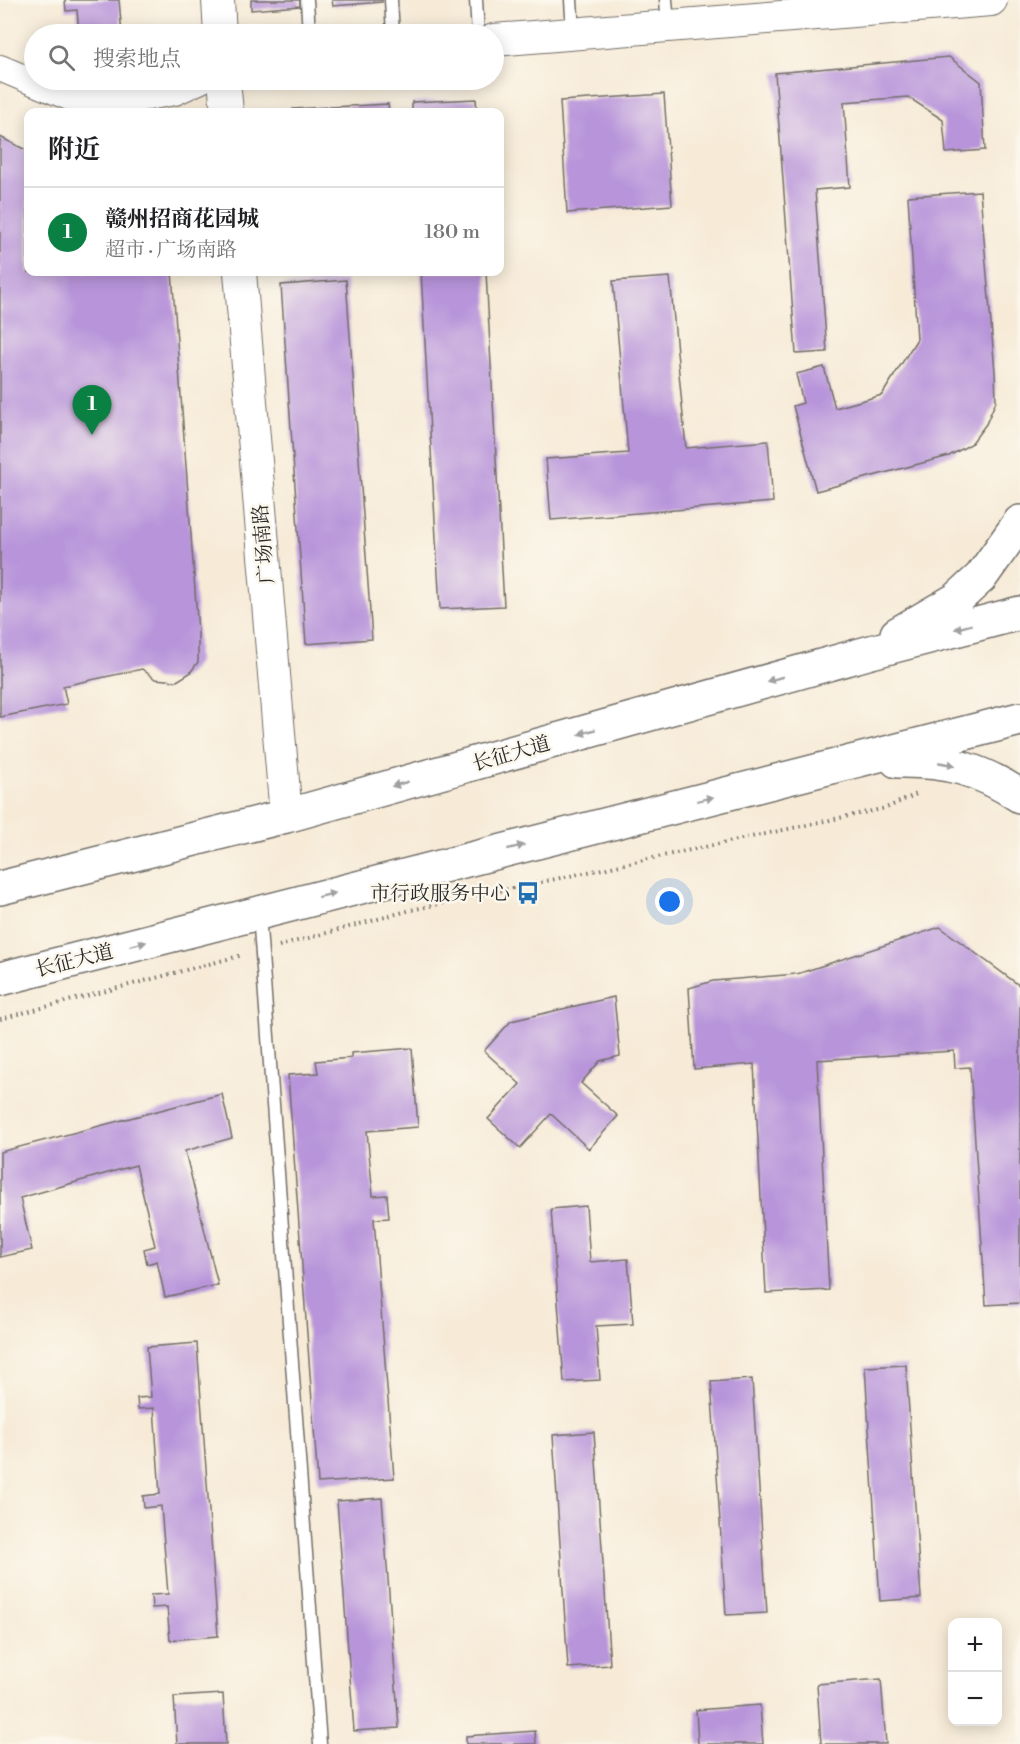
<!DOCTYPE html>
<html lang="zh">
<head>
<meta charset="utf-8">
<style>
	body { margin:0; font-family:"Libre Bodoni","Noto Serif SC",serif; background:#f6f6f6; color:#202124 }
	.controls { position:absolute; right:18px; bottom:18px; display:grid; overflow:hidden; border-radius:12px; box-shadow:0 3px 15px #0003 }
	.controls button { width:54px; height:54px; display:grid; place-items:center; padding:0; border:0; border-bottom:2px solid #e0e0e0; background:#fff; color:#202124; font:30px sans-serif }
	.you { position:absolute; left:670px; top:902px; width:21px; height:21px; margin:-15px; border:4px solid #fff; border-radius:50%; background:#1a73e8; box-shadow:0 0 0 9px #1a73e833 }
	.badge { display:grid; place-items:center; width:39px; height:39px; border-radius:50%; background:#0b8043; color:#fff; font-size:20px; font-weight:700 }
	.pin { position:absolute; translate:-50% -50px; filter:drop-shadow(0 2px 3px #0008) }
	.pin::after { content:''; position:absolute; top:32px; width:21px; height:18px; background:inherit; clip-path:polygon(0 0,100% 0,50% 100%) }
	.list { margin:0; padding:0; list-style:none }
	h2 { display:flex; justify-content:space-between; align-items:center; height:78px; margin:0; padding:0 24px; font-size:26px }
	h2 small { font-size:20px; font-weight:400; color:#757577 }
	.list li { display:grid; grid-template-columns:39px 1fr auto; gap:18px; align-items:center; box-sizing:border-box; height:90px; padding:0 24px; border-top:2px solid #e0e0e0 }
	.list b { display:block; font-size:22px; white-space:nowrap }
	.list p { margin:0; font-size:20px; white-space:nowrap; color:#757577 }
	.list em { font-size:20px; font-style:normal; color:#757577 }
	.icon { flex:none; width:33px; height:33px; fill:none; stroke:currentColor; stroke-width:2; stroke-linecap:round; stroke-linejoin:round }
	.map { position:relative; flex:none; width:1020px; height:1744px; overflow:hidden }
	.search { position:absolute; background:#fff; box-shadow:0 3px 15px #0003; left:24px; top:24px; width:480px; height:66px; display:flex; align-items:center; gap:15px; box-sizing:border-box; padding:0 21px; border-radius:33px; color:#757577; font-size:22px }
	.panel { position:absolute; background:#fff; box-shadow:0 3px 15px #0003; left:24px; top:108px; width:480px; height:168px; border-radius:12px }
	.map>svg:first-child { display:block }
	.building { fill:#b894da }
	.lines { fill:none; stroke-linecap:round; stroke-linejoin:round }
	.service-casing { stroke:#726e68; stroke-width:15 }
	.minor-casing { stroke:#726e68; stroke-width:28 }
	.tertiary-casing { stroke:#726e68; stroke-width:34 }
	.primary-casing { stroke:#726e68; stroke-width:36 }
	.path { stroke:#726e68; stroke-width:4; stroke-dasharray:1.5 4.5; stroke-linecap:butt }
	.service { stroke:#fff; stroke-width:12 }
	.minor { stroke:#fff; stroke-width:26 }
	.tertiary { stroke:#fff; stroke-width:32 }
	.primary { stroke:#fff; stroke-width:33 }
	.oneway { fill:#a0a0a0 }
	.labels { text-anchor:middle; stroke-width:5; stroke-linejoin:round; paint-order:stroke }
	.street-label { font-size:20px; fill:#2b2b2b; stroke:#fbf7ec }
	.poi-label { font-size:20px; fill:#2b2b2b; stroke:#fbf7ec; text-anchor:end }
</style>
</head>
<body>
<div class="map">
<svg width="1020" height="1744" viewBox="0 0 1020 1744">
	<rect width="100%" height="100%" fill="#fbf7ec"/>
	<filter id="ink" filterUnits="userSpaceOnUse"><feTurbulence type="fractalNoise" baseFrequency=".0167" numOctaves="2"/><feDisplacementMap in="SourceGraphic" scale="12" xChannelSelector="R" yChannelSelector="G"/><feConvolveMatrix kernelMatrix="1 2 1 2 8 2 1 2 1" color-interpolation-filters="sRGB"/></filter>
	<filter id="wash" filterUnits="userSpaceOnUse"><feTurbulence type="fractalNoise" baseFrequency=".008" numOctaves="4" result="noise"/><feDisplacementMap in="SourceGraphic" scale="24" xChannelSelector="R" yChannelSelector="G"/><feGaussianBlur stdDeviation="1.35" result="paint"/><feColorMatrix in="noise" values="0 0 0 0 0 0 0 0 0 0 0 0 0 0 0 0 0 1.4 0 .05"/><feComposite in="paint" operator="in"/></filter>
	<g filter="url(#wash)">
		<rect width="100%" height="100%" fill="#f7ebd8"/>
		<g id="blocks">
			<g class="building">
				<path d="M65,0H119L122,34H79L77,10L66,11Z"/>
				<path d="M251,0H300V6L251,10Z"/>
				<path d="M332,0H382V2L333,6Z"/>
				<path d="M949,57L981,82L985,150L946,153L943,120L908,97L844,102L850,187L815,190L827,352L796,354L775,73Z"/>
				<path d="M664,94L672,205L567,213L560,101Z"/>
				<path d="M476,99L477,112H412V102Z"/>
				<path d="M388,104L389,112H291L293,109Z"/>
				<path d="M0,137L28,151V272H172L198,632V662L190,673L177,681L155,679L142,669L63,686L67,704L0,717Z"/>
				<path d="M980,191L995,372L996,401L986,424L971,444L949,456L816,491L793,406L803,403L796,374L824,367L835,408L882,395L917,339L908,196Z"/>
				<path d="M421,272H486L504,606L440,609Z"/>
				<path d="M670,277L686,448L768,441L773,502L551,520L546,459L628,453L613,281Z"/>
				<path d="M346,280L372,639L306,644L281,285Z"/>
				<path d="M940,927L1020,986V1303L986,1305L970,1067L955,1068L954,1051L817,1060L829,1290L766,1293L754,1064L694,1069L689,988L713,981L797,974Z"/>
				<path d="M614,997L620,1056L600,1061L581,1083L618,1116L589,1149L551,1114L520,1148L488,1119L520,1084L484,1051L511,1021Z"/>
				<path d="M412,1048L418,1127L367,1131L373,1196L387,1195L389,1218L374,1219L394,1478L318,1483L288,1075L318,1073L316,1061L351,1058V1053Z"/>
				<path d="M222,1094L232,1138L185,1151L218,1285L165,1297L157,1261L147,1264L144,1249L155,1246L136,1165L20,1198L32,1250L0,1257V1152Z"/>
				<path d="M586,1206L590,1262L628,1259L633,1324L596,1326L600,1380L564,1382L551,1209Z"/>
				<path d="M197,1343L218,1636L170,1640L167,1607L152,1608L151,1595L168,1594L161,1506L144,1508L143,1496L160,1494L154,1408L138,1409L137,1398L151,1397L147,1347Z"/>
				<path d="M906,1365L921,1598L880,1601L865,1367Z"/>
				<path d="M752,1379L767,1613L726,1615L711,1382Z"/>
				<path d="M594,1432L610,1665L568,1668L553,1435Z"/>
				<path d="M382,1498L399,1728L354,1731L337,1501Z"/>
				<path d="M881,1679L886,1744H821L817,1684Z"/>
				<path d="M223,1694L226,1744H177L174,1697Z"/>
				<path d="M760,1705L763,1744H698L696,1710Z"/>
				<path d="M535,1731L536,1744H466V1736Z"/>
			</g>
		</g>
	</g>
	<g filter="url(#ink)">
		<use href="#blocks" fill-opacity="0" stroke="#726e68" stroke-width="1.5"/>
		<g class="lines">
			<g class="service-casing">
				<g id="service">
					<path d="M307,0L309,34"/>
					<path d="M391,0L393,34"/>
					<path d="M476,0L478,34"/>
					<path d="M571,0L573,32"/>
					<path d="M666,0L668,24"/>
					<path d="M259,914L320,1744"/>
				</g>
			</g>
			<g class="minor-casing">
				<path id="minor" d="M0,68L76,100H131L175,92L201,80"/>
			</g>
			<g class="tertiary-casing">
				<g id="tertiary">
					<path d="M218,0L220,34"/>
					<path d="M494,40L991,0"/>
					<path d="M224,80L227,112"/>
					<path d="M240,272L286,816"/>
				</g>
			</g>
			<g class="primary-casing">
				<g id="primary">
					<path d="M897,634L957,599L981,577L1020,522"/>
					<path d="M897,761C945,760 980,769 1020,796"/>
					<path d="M0,888L286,816L871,652L1020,613"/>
					<path d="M0,979L1020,719"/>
				</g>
			</g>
			<g class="path">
				<path d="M279,946L411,910L886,808L919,793"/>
				<path d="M0,1019L243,955"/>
			</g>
			<use href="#service" class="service"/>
			<use href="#minor" class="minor"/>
			<use href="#tertiary" class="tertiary"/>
			<use href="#primary" class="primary"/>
		</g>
		<defs><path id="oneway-solid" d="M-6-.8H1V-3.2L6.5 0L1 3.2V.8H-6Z" transform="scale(1.5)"/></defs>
		<g class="oneway">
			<use href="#oneway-solid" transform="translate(963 627) rotate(165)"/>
			<use href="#oneway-solid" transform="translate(775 679) rotate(164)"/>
			<use href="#oneway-solid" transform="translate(587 732) rotate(164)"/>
			<use href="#oneway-solid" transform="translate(947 764) rotate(11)"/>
			<use href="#oneway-solid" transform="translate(400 784) rotate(164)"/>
			<use href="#oneway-solid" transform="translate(705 799) rotate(-14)"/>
			<use href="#oneway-solid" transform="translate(516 847) rotate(-14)"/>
			<use href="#oneway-solid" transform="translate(327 895) rotate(-14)"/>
			<use href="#oneway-solid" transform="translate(138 944) rotate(-14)"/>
		</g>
	</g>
	<defs>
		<g id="bus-bare" transform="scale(1.8)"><path d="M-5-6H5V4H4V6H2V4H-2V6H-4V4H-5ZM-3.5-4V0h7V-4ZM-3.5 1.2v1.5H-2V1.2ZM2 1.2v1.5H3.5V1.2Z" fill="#1f6fb2" stroke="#fbf7ec" stroke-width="2.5" paint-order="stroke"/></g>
	</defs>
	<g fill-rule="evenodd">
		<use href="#bus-bare" x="528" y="893"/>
	</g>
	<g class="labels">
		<g class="street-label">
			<text transform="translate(263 544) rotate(-95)" y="7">广场南路</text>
			<text transform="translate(511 753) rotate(-16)" y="7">长征大道</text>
			<text transform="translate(74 960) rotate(-14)" y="7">长征大道</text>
		</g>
		<g class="poi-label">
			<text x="510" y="900">市行政服务中心</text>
		</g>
	</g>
</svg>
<div class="controls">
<button>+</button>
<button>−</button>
</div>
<div class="you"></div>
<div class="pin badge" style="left:92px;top:435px">1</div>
<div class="search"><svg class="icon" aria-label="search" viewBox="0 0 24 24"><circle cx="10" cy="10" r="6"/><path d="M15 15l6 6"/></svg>搜索地点</div>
<section class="panel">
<h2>附近<small></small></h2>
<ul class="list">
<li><span class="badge">1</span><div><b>赣州招商花园城</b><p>超市 · 广场南路</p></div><em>180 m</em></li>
</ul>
</section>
</div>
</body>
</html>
